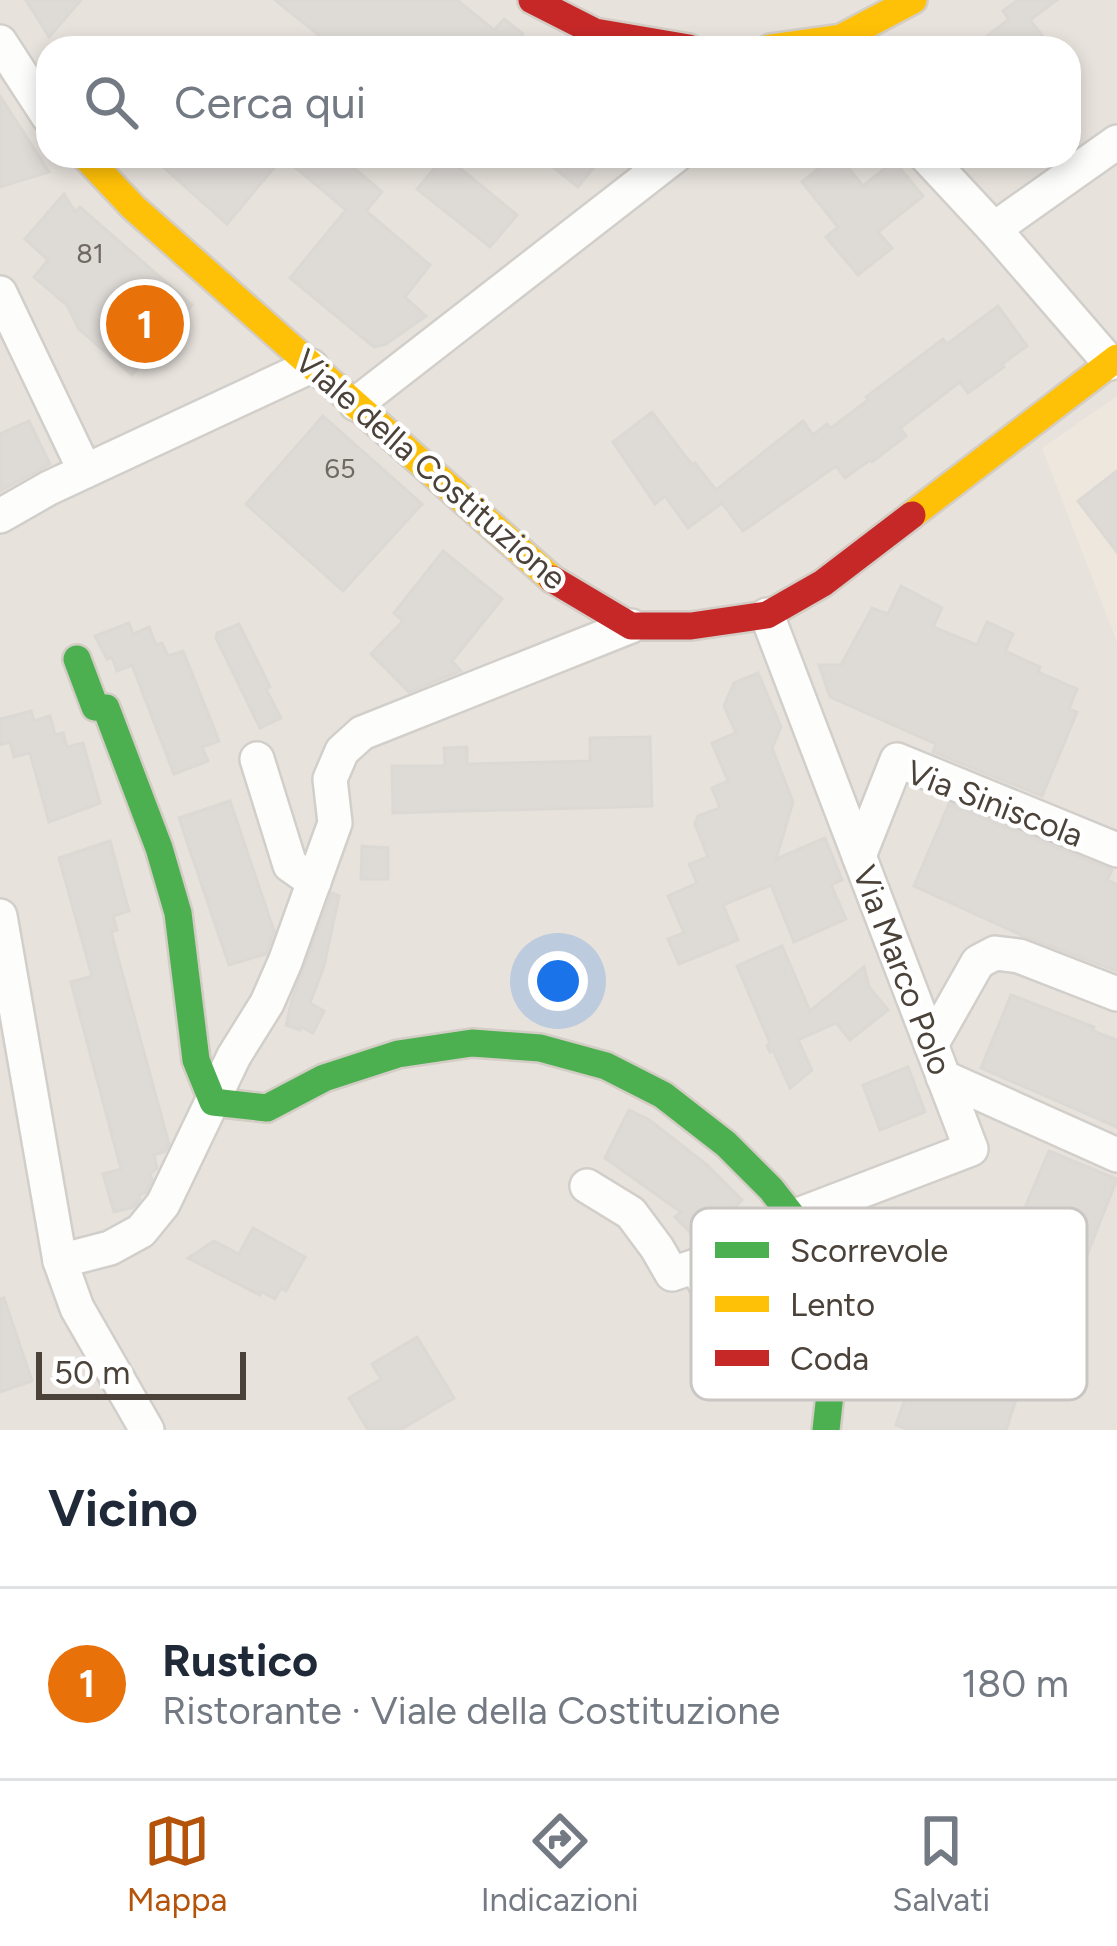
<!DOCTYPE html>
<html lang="it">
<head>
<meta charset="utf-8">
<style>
	body { margin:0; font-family:Figtree,sans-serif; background:#f6f6f7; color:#1f2937 }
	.scale { position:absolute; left:36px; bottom:30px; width:210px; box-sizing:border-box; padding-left:12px; border:6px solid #4b4239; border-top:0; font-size:33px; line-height:42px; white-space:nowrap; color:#4b4239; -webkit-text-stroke:9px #fff; paint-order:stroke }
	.you { position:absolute; left:558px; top:981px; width:42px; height:42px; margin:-30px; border:9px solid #fff; border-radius:50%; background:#1a73e8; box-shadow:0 0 0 18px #1a73e833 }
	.badge { display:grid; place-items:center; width:78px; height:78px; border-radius:50%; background:#b45309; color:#fff; font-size:39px; font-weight:700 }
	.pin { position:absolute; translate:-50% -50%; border:6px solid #fff; box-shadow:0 3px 12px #0006 }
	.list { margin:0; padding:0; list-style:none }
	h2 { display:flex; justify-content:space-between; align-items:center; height:156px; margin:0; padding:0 48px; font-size:51px }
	h2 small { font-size:39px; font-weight:400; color:#747a83 }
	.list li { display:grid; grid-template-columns:78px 1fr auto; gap:36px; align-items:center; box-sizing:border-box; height:192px; padding:0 48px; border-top:3px solid #e0e1e3 }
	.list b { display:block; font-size:45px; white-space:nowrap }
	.list p { margin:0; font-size:39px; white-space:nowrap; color:#747a83 }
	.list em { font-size:39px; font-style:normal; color:#747a83 }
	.icon { flex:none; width:66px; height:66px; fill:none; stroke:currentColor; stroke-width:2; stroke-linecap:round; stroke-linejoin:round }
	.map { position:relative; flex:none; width:1117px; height:1430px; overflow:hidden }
	.search { position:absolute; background:#fff; box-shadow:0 6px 18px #0003; left:36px; right:36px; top:36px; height:132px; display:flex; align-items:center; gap:30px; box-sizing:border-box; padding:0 42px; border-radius:36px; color:#747a83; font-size:45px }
	.sheet { height:348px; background:#fff }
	nav { display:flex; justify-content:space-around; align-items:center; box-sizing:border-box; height:168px; border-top:3px solid #e0e1e3; background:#fff; font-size:33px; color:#747a83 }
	nav a { display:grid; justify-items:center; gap:6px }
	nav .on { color:#b45309 }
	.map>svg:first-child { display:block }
	.residential { fill:#e7e2dc; fill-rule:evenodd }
	.education { fill:#eee7dd }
	.building { fill:#dedad6; stroke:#dcd8d4; stroke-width:3 }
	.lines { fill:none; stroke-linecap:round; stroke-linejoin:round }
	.street-casing { stroke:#d2cfcb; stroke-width:38 }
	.fast-casing { stroke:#d3cdc5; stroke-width:32 }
	.slow-casing { stroke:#d3cdc5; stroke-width:32 }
	.jam-casing { stroke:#d3cdc5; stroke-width:32 }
	.street { stroke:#fdfdfc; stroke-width:33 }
	.fast { stroke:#4caf50; stroke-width:27 }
	.slow { stroke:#ffc107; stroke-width:27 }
	.jam { stroke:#c62828; stroke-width:27 }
	.labels { text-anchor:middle; stroke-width:9; stroke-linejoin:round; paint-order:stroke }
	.number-label { font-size:27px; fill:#706961 }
	.street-label { font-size:33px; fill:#4b4239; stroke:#fff }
	.key { fill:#fff; stroke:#c9c6c4; stroke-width:3 }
	.key-label { font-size:33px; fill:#4b4239 }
</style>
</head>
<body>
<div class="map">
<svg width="1117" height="1430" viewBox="0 0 1117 1430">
	<rect width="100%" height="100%" fill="#f4f1ee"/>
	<path class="residential" d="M0,0H1117V1430H0ZM48,48H1069V156H48Z"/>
	<path class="education" d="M1117,396V642L1042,448Z"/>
	<g class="building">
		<path d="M26,0H81L49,37Z"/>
		<path d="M275,0H457L494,30L504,19L523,34L513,46L516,48H335Z"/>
		<path d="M1018,0H1057L1030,20L1052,48H972L1009,19L1003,11Z"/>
		<path d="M0,96L49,172L0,187Z"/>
		<path d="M151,156H340L382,192L366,211L430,265L405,297L426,316L386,344L374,347L290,278L346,210L283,157L227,224Z"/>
		<path d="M445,156L517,215L490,247L417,189Z"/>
		<path d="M539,156H603L578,187Z"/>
		<path d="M834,156H839L863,186L894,161L923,196L878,232L892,248L858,275L826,237L838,227L802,182Z"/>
		<path d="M64,194L75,212L80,207L192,305L132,375L79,329L67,305L34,277L48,260L25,239Z"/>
		<path d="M998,306L1027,346L1002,364L1004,367L968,393L960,382L900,428L906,436L872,462L870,460L845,478L836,466L743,531L722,503L688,528L665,496L655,504L613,442L652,412L692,465L695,463L716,490L803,421L813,435L827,424L831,428L868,400L866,397L943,339L947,344Z"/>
		<path d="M323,416L422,504L343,591L246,504Z"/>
		<path d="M29,421L50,464L0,491V434Z"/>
		<path d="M1117,471V552L1078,501Z"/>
		<path d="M443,551L502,599L452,661L461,671L409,692L371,654L403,621L394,613Z"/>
		<path d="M901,586L942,608L933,627L977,645L987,622L1013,634L1005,651L1040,667L1038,672L1077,689L1069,709L1077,712L1042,796L933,752L936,744L830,697L819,665H841L872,608L888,614Z"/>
		<path d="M129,623L133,634L149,627L156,645L162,643L168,656L183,651L219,741L202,747L208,761L174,774L132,665L117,671L112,657L107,659L95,636Z"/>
		<path d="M239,624L270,687L266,689L281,718L260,728L216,638L217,633Z"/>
		<path d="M758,673L781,727L772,748L793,802L776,859L825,838L842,880L831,885L846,919L794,942L771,885L723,905L738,940L679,964L668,939L684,933L668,896L697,883L689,864L708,857L695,824L698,816L720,808L712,788L728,781L712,743L736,733L724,706L734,683Z"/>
		<path d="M31,711L34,721L50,716L55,735L63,733L67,747L83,743L100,803L49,822L30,753L14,757L10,742L0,745V719Z"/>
		<path d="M650,737L652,806L393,813L392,766H445L444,748L467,747V764L590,761V738Z"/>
		<path d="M230,801L274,931L266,954L229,965L179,818Z"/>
		<path d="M949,804L1112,870L1107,880L1117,885V971L1023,936L914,886Z"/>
		<path d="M110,841L129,911L113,916L117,930L111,932L169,1144L164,1152L154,1155L157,1168L150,1174L152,1179L145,1193L139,1195L140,1199L134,1207L114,1212L103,1174L121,1169L71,982L92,976L59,858Z"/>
		<path d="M362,846L388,848V879H361Z"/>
		<path d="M332,893L339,896L324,966L310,1003L324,1011L313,1033L301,1027L300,1030L286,1025L293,996Z"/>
		<path d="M782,946L810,1011L864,967L869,987L888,1010L850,1040L836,1023L798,1040L812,1070L790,1088L773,1050L770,1052L767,1046L770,1043L737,966Z"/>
		<path d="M1011,995L1094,1027L1093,1031L1117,1040V1127L981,1068Z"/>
		<path d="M908,1067L925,1112L880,1130L863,1085Z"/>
		<path d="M629,1110L648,1119L707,1165L742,1200L704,1239L699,1241L675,1217L681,1212L605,1158Z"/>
		<path d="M1049,1151L1117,1179L1077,1280L1007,1250Z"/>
		<path d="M253,1228L305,1257L286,1291L281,1288L275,1299L262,1292L260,1295L188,1258L214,1241L239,1254Z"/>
		<path d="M955,1288L1026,1317L999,1382L1020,1388L1006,1430H910L896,1425L914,1373L937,1381L952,1337L937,1331Z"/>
		<path d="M4,1298L32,1381L0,1392V1299Z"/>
		<path d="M417,1337L454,1398L400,1430H368L349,1398L381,1379L372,1364Z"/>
	</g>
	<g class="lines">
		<g class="street-casing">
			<g id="street">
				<path d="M0,42L48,116"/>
				<path d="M926,156L994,229L1110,363"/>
				<path d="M994,229L1117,142"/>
				<path d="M0,293L85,471"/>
				<path d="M356,404L675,156"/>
				<path d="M0,516L49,488L311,366"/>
				<path d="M257,759L290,865L314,882"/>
				<path d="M859,856L897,760L1117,850"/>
				<path d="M0,916L60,1261L77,1308L147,1430"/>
				<path d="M931,1045L978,962L995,953L1019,956L1117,994"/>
				<path d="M943,1077L1117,1155"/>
				<path d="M587,1186L631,1213L657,1248L672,1274L696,1266L793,1217L971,1149L767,615"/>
				<path d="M60,1261L110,1248L141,1231L163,1204L234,1056L267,1003L285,962L335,823L330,779L342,751L362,733L631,626"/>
				<path d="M696,1266L711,1294L722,1329"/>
			</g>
		</g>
		<g class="fast-casing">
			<path id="fast" d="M77,659L95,707L106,708L159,848L178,913L196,1060L213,1102L267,1108L324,1078L398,1054L472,1043L540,1048L606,1066L663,1095L726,1144L771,1189L793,1217L827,1317L830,1394L826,1430"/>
		</g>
		<g class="slow-casing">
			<g id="slow">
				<path d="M770,48L841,38L913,0"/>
				<path d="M85,156L133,207L552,579"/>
				<path d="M912,515L1117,358"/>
			</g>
		</g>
		<g class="jam-casing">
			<g id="jam">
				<path d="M532,0L595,32L689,48"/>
				<path d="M552,579L631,626H691L767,615L823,583L912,515"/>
			</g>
		</g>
		<use href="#street" class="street"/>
		<use href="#fast" class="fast"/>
		<use href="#slow" class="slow"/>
		<use href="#jam" class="jam"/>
	</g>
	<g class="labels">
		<g class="number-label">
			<text x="90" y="263">81</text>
			<text x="340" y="478">65</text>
		</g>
		<g class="street-label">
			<text transform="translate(431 469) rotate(41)" y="12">Viale della Costituzione</text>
			<text transform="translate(995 803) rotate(21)" y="12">Via Siniscola</text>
			<text transform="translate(903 970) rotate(69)" y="12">Via Marco Polo</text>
		</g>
	</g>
	<rect x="691" y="1208" width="396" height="192" rx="18" class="key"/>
	<rect x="715" y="1242" width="54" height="16" fill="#4caf50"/>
	<rect x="715" y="1296" width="54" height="16" fill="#ffc107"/>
	<rect x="715" y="1350" width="54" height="16" fill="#c62828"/>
	<g class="key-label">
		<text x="790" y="1262">Scorrevole</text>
		<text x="790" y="1316">Lento</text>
		<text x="790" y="1370">Coda</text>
	</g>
</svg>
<div class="scale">50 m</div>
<div class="you"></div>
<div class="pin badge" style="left:145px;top:324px;background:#e8710a">1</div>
<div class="search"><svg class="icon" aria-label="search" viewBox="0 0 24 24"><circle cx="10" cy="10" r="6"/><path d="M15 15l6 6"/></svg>Cerca qui</div>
</div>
<section class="sheet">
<h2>Vicino<small></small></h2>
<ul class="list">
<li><span class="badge" style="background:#e8710a">1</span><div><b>Rustico</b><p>Ristorante · Viale della Costituzione</p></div><em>180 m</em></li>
</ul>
</section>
<nav>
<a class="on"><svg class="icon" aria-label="map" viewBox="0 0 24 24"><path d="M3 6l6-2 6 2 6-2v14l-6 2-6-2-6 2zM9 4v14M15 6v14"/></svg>Mappa</a>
<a><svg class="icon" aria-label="directions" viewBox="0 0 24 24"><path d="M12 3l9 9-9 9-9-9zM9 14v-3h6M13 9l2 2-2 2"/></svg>Indicazioni</a>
<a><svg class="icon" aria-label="saved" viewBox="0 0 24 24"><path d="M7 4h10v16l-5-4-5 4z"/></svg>Salvati</a>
</nav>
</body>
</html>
